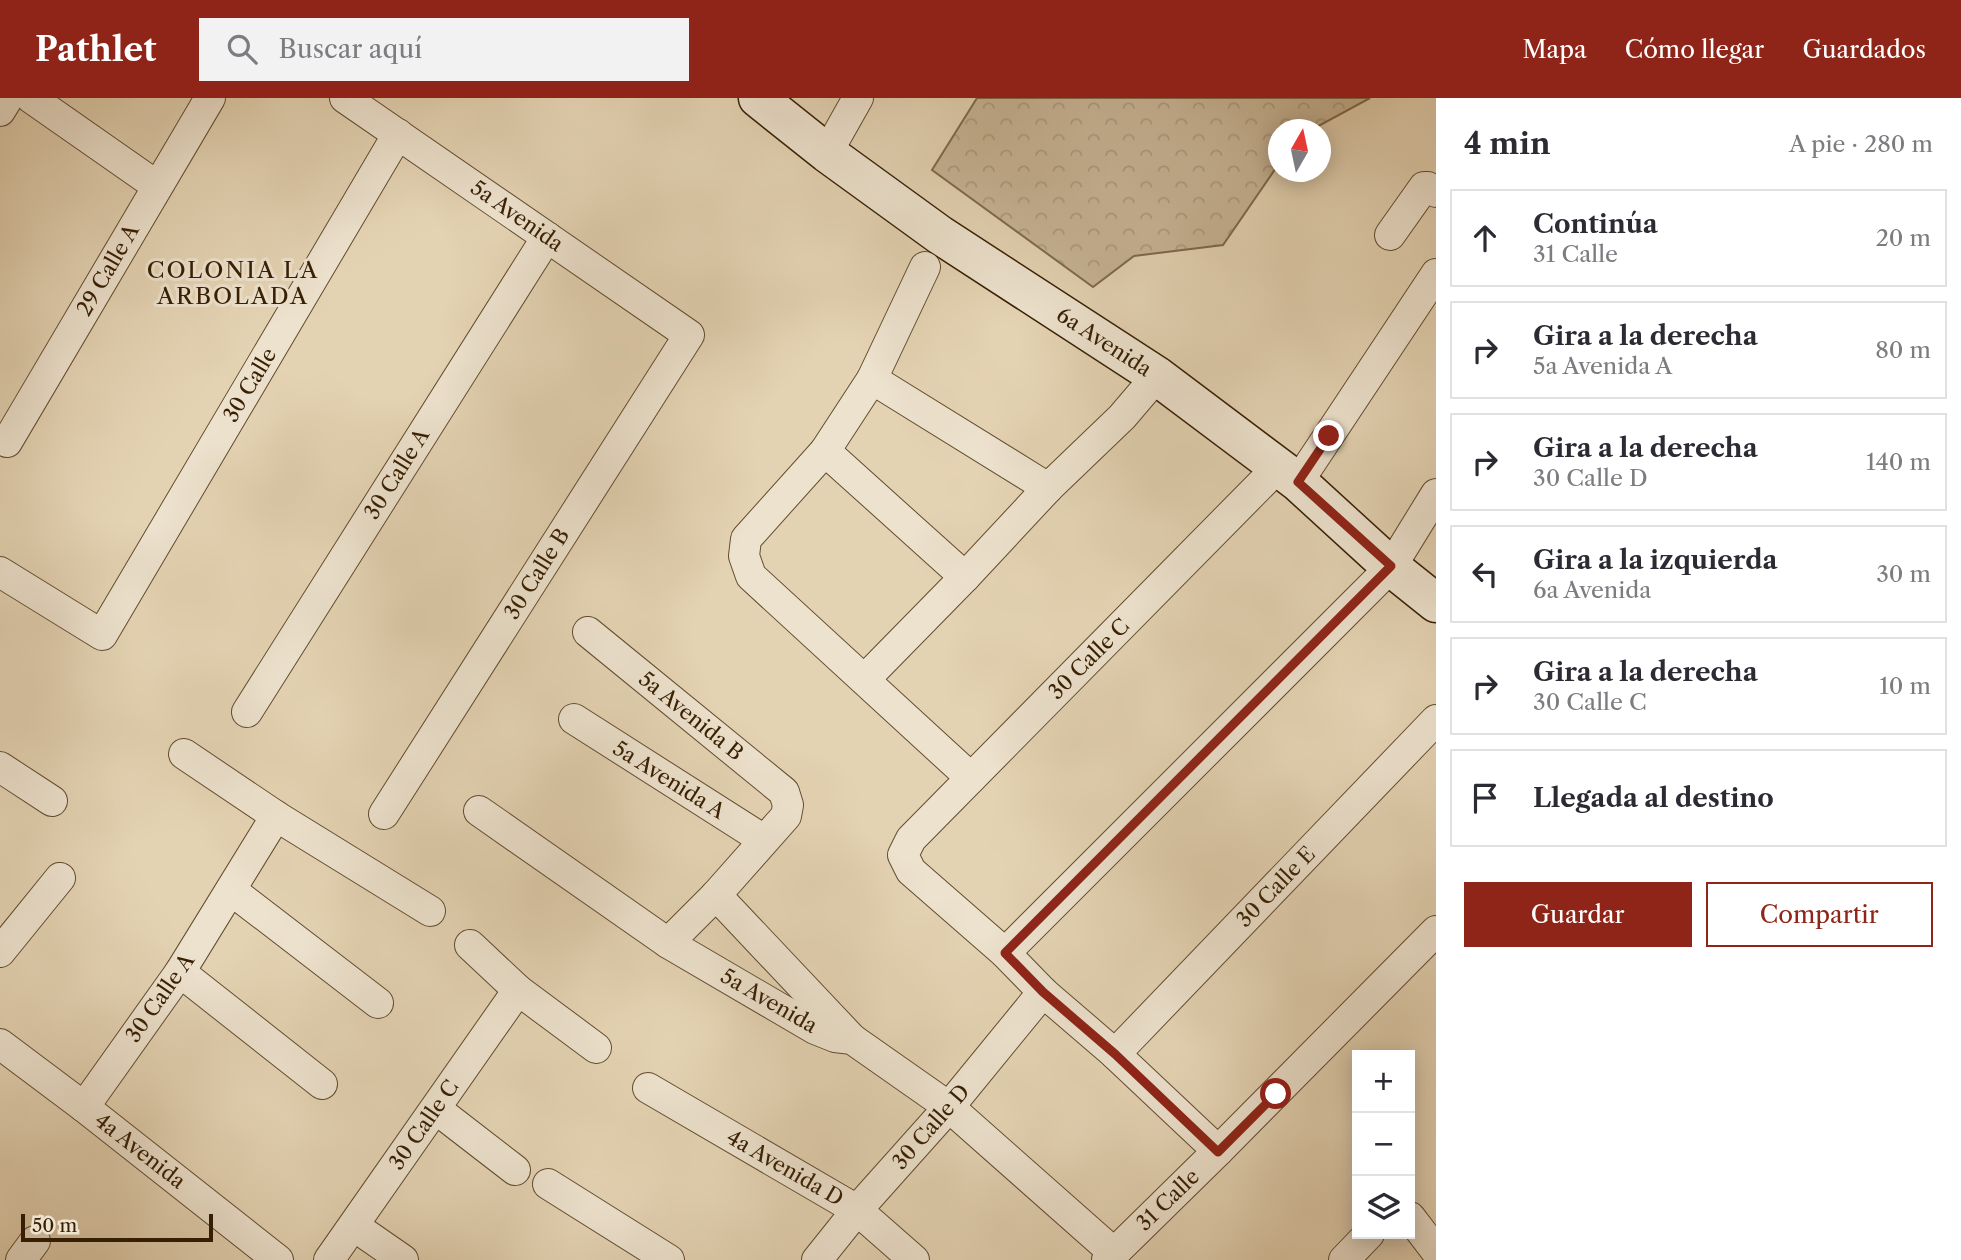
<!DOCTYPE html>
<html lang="es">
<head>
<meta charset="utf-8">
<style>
	body { margin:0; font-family:"Libre Caslon Text",serif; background:#f2f2f3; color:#2b2b33 }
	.controls { position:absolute; right:21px; bottom:21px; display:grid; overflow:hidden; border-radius:0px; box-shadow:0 4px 18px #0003 }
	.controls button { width:63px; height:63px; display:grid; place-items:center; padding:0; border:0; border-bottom:2px solid #e1e1e2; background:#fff; color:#2b2b33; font:35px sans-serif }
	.compass { position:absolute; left:1268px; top:21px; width:63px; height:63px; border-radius:50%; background:#fff; box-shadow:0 4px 18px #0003; rotate:9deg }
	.scale { position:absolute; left:21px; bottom:18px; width:192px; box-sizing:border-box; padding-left:7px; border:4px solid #371f03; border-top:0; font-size:19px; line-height:24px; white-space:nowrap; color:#371f03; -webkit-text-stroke:5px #ede2ce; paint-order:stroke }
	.stop { position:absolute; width:21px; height:21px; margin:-16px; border:5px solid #8f2418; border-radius:50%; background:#fff }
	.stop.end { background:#8f2418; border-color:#fff; box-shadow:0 2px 7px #0008 }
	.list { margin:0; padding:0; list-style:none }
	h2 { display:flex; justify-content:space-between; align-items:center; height:91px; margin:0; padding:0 28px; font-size:30px }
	h2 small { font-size:23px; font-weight:400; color:#7c7c81 }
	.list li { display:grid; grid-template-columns:46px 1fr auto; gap:21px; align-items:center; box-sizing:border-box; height:98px; margin:0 14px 14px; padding:0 14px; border:2px solid #e1e1e2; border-radius:0px }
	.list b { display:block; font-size:26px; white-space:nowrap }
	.list p { margin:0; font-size:23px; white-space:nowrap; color:#7c7c81 }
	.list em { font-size:23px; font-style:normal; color:#7c7c81 }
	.actions { display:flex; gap:14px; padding:21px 28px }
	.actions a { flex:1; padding:16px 0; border:2px solid #8f2418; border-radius:0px; text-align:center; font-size:24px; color:#8f2418 }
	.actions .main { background:#8f2418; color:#fff }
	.icon { flex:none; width:38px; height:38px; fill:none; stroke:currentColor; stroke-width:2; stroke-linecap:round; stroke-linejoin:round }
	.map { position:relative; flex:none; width:1436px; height:1162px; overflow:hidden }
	header { display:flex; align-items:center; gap:42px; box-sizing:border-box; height:98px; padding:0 35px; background:#8f2418; color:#fff }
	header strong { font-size:33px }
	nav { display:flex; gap:38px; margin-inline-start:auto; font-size:24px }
	.search { width:490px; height:63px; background:#f2f2f3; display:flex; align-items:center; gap:18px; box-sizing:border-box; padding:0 24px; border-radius:0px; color:#7c7c81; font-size:26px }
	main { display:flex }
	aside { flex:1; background:#fff }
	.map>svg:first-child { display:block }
	.forest { fill:url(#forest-crowns); stroke:#7f6a4c; stroke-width:2 }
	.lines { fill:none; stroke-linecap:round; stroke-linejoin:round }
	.street-casing { stroke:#624c2f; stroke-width:32 }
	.secondary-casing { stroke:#371f03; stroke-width:41 }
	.street { stroke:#ede2ce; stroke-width:30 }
	.secondary { stroke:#ede2ce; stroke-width:38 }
	.route { stroke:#8f2418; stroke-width:9 }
	.labels { text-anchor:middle; stroke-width:6; stroke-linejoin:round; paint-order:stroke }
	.street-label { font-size:21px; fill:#371f03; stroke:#ede2ce }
	.neighbourhood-label { font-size:23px; letter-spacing:2px; fill:#371f03; stroke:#ede2ce }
</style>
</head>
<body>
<header>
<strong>Pathlet</strong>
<div class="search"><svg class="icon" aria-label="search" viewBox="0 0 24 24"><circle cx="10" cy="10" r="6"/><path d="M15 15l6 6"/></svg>Buscar aquí</div>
<nav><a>Mapa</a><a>Cómo llegar</a><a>Guardados</a></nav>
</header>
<main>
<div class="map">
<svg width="1436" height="1162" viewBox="0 0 1436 1162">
	<defs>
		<pattern id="forest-crowns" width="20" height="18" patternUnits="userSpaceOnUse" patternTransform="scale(1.75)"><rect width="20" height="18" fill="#c7b495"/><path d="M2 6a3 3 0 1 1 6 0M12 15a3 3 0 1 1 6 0" fill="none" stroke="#ac9a7f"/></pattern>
	</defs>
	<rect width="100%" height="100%" fill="#e4d3b3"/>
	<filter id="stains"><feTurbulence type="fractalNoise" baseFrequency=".00286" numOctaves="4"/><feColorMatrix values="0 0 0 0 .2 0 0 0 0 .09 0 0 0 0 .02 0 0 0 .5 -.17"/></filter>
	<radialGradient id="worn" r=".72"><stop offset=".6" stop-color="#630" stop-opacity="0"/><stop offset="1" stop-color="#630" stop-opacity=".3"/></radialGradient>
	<path class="forest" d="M977,0H1370L1313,31L1279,32L1278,67L1223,147L1134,158L1093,189L932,72Z"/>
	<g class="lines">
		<g class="street-casing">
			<g id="street">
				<path d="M31,0L157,88"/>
				<path d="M345,0L689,237L384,716"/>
				<path d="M0,13L8,0"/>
				<path d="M827,55L858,0"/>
				<path d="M1390,137L1424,89H1428L1436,94"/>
				<path d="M925,169L872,281L825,353L746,441L744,458L751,478L971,680"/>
				<path d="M872,281L1048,390"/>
				<path d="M7,344L210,0"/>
				<path d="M825,353L965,479"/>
				<path d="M1298,384L1436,176"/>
				<path d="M0,474L102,537L398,36"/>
				<path d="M588,534L784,694L788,707L786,718L716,797L668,845"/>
				<path d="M865,581L965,479L1048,390L1122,319L1157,278"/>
				<path d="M247,614L547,139"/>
				<path d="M574,621L764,742"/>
				<path d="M184,656L276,718L430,813"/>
				<path d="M0,669L52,703"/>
				<path d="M479,713L668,845L815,931L835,939L852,941L949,1009L1114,1155"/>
				<path d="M231,792L378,905"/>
				<path d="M716,797L852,941"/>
				<path d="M470,847L518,892L596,950"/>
				<path d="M0,854L60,780"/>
				<path d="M1005,855L1391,469L1436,396"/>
				<path d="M180,874L322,986"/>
				<path d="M0,946L84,1009L278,1162"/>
				<path d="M1115,956L1436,622"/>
				<path d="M648,990L857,1112L914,1162"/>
				<path d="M84,1009L180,874L276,718"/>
				<path d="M436,1011L515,1072"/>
				<path d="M1218,1053L1115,956L1043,894L1005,855L911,773L903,757L911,741L1278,369"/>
				<path d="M548,1086L669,1162"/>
				<path d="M1410,1119L1436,1153"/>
				<path d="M354,1128L403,1162"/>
				<path d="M21,1162L35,1143"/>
				<path d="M329,1162L518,892"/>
				<path d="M817,1162L857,1112L949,1009L1043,894"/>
				<path d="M1107,1162L1218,1053L1436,833"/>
				<path d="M1344,1162L1369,1136"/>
			</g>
		</g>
		<g class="secondary-casing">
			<path id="secondary" d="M758,0L827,55L940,137L1157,278L1298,384L1391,469L1436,505"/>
		</g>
		<use href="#street" class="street"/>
		<use href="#secondary" class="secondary"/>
	</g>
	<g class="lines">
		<path class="route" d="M1276,996L1218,1054L1115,956L1043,894L1005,855L1391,468L1298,384L1329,338"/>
	</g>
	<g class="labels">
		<g class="street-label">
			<text transform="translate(517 118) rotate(35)" y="7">5a Avenida</text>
			<text transform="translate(108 172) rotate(-60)" y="7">29 Calle A</text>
			<text transform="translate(1104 244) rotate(33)" y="7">6a Avenida</text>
			<text transform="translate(250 287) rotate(-59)" y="7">30 Calle</text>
			<text transform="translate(397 376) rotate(-58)" y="7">30 Calle A</text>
			<text transform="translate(537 476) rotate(-58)" y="7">30 Calle B</text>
			<text transform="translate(1089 561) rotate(-45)" y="7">30 Calle C</text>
			<text transform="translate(691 618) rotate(39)" y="7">5a Avenida B</text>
			<text transform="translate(669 682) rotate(32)" y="7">5a Avenida A</text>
			<text transform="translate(1276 789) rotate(-46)" y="7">30 Calle E</text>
			<text transform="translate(160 900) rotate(-55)" y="7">30 Calle A</text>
			<text transform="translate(769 903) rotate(30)" y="7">5a Avenida</text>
			<text transform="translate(424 1027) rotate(-55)" y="7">30 Calle C</text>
			<text transform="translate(931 1029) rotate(-49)" y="7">30 Calle D</text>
			<text transform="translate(140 1053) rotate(38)" y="7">4a Avenida</text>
			<text transform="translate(785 1070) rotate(30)" y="7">4a Avenida D</text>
			<text transform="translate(1168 1102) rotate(-44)" y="7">31 Calle</text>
		</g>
		<g class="neighbourhood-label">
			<text x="233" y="180">COLONIA LA<tspan x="233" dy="26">ARBOLADA</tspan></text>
		</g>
	</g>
	<rect width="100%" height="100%" filter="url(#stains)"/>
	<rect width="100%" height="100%" fill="url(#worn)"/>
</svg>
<div class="controls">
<button>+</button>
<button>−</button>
<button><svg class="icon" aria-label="layers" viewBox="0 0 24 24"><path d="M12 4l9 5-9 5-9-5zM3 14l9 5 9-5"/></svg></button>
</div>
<svg class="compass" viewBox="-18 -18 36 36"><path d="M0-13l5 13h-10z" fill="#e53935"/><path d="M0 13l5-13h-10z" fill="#7c7c81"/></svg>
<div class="scale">50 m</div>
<div class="stop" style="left:1276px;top:996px"></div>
<div class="stop end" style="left:1329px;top:338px"></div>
</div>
<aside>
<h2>4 min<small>A pie · 280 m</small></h2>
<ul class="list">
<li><svg class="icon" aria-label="ahead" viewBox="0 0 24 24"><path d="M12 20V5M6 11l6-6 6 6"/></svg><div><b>Continúa</b><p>31 Calle</p></div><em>20 m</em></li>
<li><svg class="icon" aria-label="right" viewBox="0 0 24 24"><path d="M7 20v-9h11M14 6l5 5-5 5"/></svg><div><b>Gira a la derecha</b><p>5a Avenida A</p></div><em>80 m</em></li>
<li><svg class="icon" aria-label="right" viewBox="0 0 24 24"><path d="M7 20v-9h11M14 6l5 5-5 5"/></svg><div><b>Gira a la derecha</b><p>30 Calle D</p></div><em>140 m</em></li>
<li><svg class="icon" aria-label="left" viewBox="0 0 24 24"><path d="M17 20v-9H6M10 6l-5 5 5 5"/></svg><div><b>Gira a la izquierda</b><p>6a Avenida</p></div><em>30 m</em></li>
<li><svg class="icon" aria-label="right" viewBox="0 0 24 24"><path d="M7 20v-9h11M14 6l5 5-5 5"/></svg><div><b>Gira a la derecha</b><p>30 Calle C</p></div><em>10 m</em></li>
<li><svg class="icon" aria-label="arrive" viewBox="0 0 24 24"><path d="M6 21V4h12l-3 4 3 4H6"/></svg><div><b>Llegada al destino</b></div></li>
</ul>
<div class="actions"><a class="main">Guardar</a><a>Compartir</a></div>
</aside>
</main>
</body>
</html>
